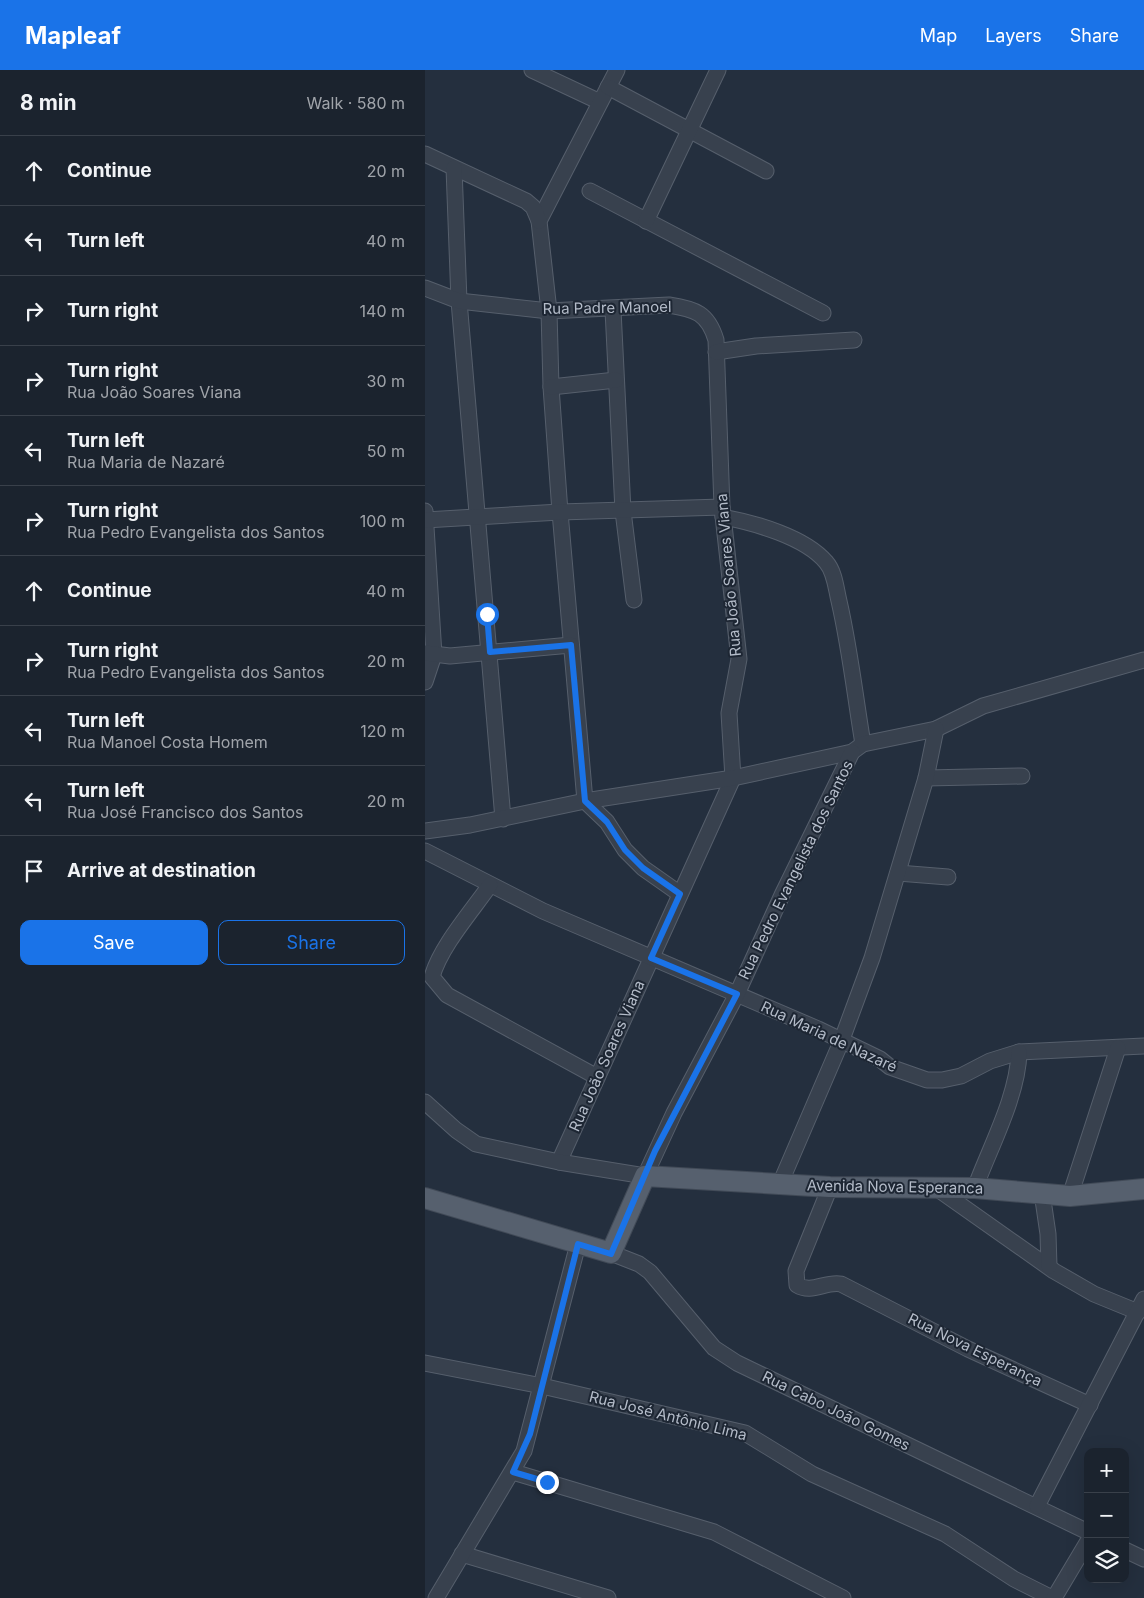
<!DOCTYPE html>
<html lang="en">
<head>
<meta charset="utf-8">
<style>
	body { margin:0; font-family:Inter,sans-serif; background:#242b36; color:#f1f3f6 }
	.controls { position:absolute; right:15px; bottom:15px; display:grid; overflow:hidden; border-radius:10px; box-shadow:0 5px 20px #0002 }
	.controls button { width:45px; height:45px; display:grid; place-items:center; padding:0; border:0; border-bottom:1px solid #39404a; background:#1b232e; color:#f1f3f6; font:25px sans-serif }
	.stop { position:absolute; width:15px; height:15px; margin:-11px; border:4px solid #1a73e8; border-radius:50%; background:#fff }
	.stop.end { background:#1a73e8; border-color:#fff; box-shadow:0 1px 5px #0008 }
	.list { margin:0; padding:0; list-style:none }
	h2 { display:flex; justify-content:space-between; align-items:center; height:65px; margin:0; padding:0 20px; font-size:21px }
	h2 small { font-size:16px; font-weight:400; color:#a0a4aa }
	.list li { display:grid; grid-template-columns:32px 1fr auto; gap:15px; align-items:center; box-sizing:border-box; height:70px; padding:0 20px; border-top:1px solid #39404a }
	.list b { display:block; font-size:19px; white-space:nowrap }
	.list p { margin:0; font-size:16px; white-space:nowrap; color:#a0a4aa }
	.list em { font-size:16px; font-style:normal; color:#a0a4aa }
	.actions { display:flex; gap:10px; padding:15px 20px }
	.actions a { flex:1; padding:11px 0; border:1px solid #1a73e8; border-radius:10px; text-align:center; font-size:18px; color:#1a73e8 }
	.actions .main { background:#1a73e8; color:#fff }
	.icon { flex:none; width:28px; height:28px; fill:none; stroke:currentColor; stroke-width:2; stroke-linecap:round; stroke-linejoin:round }
	.map { position:relative; flex:none; width:719px; height:1528px; overflow:hidden }
	header { display:flex; align-items:center; gap:30px; box-sizing:border-box; height:70px; padding:0 25px; background:#1a73e8; color:#fff }
	header strong { font-size:24px }
	nav { display:flex; gap:28px; margin-inline-start:auto; font-size:18px }
	main { display:flex }
	aside { flex:1; background:#1b232e }
	.map>svg:first-child { display:block }
	.lines { fill:none; stroke-linecap:round; stroke-linejoin:round }
	.minor-casing { stroke:#565f6c; stroke-width:17 }
	.major-casing { stroke:#414a57; stroke-width:22 }
	.minor { stroke:#38414e; stroke-width:15 }
	.major { stroke:#56606e; stroke-width:20 }
	.route { stroke:#1a73e8; stroke-width:6 }
	.labels { text-anchor:middle; stroke-width:4; stroke-linejoin:round; paint-order:stroke }
	.street-label { font-size:15px; fill:#b4bcc9; stroke:#1d2633 }
</style>
</head>
<body>
<header>
<strong>Mapleaf</strong>
<nav><a>Map</a><a>Layers</a><a>Share</a></nav>
</header>
<main>
<aside>
<h2>8 min<small>Walk · 580 m</small></h2>
<ul class="list">
<li><svg class="icon" aria-label="ahead" viewBox="0 0 24 24"><path d="M12 20V5M6 11l6-6 6 6"/></svg><div><b>Continue</b></div><em>20 m</em></li>
<li><svg class="icon" aria-label="left" viewBox="0 0 24 24"><path d="M17 20v-9H6M10 6l-5 5 5 5"/></svg><div><b>Turn left</b></div><em>40 m</em></li>
<li><svg class="icon" aria-label="right" viewBox="0 0 24 24"><path d="M7 20v-9h11M14 6l5 5-5 5"/></svg><div><b>Turn right</b></div><em>140 m</em></li>
<li><svg class="icon" aria-label="right" viewBox="0 0 24 24"><path d="M7 20v-9h11M14 6l5 5-5 5"/></svg><div><b>Turn right</b><p>Rua João Soares Viana</p></div><em>30 m</em></li>
<li><svg class="icon" aria-label="left" viewBox="0 0 24 24"><path d="M17 20v-9H6M10 6l-5 5 5 5"/></svg><div><b>Turn left</b><p>Rua Maria de Nazaré</p></div><em>50 m</em></li>
<li><svg class="icon" aria-label="right" viewBox="0 0 24 24"><path d="M7 20v-9h11M14 6l5 5-5 5"/></svg><div><b>Turn right</b><p>Rua Pedro Evangelista dos Santos</p></div><em>100 m</em></li>
<li><svg class="icon" aria-label="ahead" viewBox="0 0 24 24"><path d="M12 20V5M6 11l6-6 6 6"/></svg><div><b>Continue</b></div><em>40 m</em></li>
<li><svg class="icon" aria-label="right" viewBox="0 0 24 24"><path d="M7 20v-9h11M14 6l5 5-5 5"/></svg><div><b>Turn right</b><p>Rua Pedro Evangelista dos Santos</p></div><em>20 m</em></li>
<li><svg class="icon" aria-label="left" viewBox="0 0 24 24"><path d="M17 20v-9H6M10 6l-5 5 5 5"/></svg><div><b>Turn left</b><p>Rua Manoel Costa Homem</p></div><em>120 m</em></li>
<li><svg class="icon" aria-label="left" viewBox="0 0 24 24"><path d="M17 20v-9H6M10 6l-5 5 5 5"/></svg><div><b>Turn left</b><p>Rua José Francisco dos Santos</p></div><em>20 m</em></li>
<li><svg class="icon" aria-label="arrive" viewBox="0 0 24 24"><path d="M6 21V4h12l-3 4 3 4H6"/></svg><div><b>Arrive at destination</b></div></li>
</ul>
<div class="actions"><a class="main">Save</a><a>Share</a></div>
</aside>
<div class="map">
<svg width="719" height="1528" viewBox="0 0 719 1528">
	<rect width="100%" height="100%" fill="#242f3e"/>
	<g class="lines">
		<g class="minor-casing">
			<g id="minor">
				<path d="M107,0L175,32"/>
				<path d="M192,0L114,151L124,241L126,317L135,442L160,731L182,752L200,780L218,798L255,824"/>
				<path d="M183,17L341,101"/>
				<path d="M0,84L101,131L108,137L114,151"/>
				<path d="M29,98L34,231L78,749"/>
				<path d="M165,121L398,243"/>
				<path d="M221,151L293,0"/>
				<path d="M0,218L34,231L124,241L244,235C270,239 283,243 291,270L297,437L314,589L304,643L308,708L134,1092"/>
				<path d="M188,240L198,441L209,530"/>
				<path d="M291,282L331,276L429,270"/>
				<path d="M126,317L191,310"/>
				<path d="M0,441L9,585L0,612"/>
				<path d="M298,447C330,453 380,467 401,492C410,502 411,519 414,531C425,579 430,626 438,674"/>
				<path d="M0,450L135,442L297,437"/>
				<path d="M0,583L25,586L146,575"/>
				<path d="M501,708L597,706"/>
				<path d="M0,761L45,755L160,731L308,708L427,682L438,674L511,659L558,636L719,590"/>
				<path d="M0,781L118,841L393,959L455,989L465,997L502,1010H517L536,1006L565,991L594,982L719,976"/>
				<path d="M473,803L523,807"/>
				<path d="M65,815C47,841 15,877 7,907L22,925L172,1007"/>
				<path d="M0,1032L31,1060L51,1074L134,1092L220,1106L249,1043L312,924L357,825L427,682"/>
				<path d="M355,1114L416,972L447,888L501,708L511,659"/>
				<path d="M405,1117L371,1201L372,1215C387,1224 400,1211 416,1214L543,1279L665,1335"/>
				<path d="M510,1117L629,1201L669,1224L713,1242"/>
				<path d="M550,1118C565,1077 593,1026 594,982"/>
				<path d="M617,1123L623,1164L624,1196"/>
				<path d="M645,1126L693,978"/>
				<path d="M186,1183L214,1194L225,1202L289,1278L312,1293L663,1462"/>
				<path d="M0,1293L117,1316L320,1363L387,1404L520,1464L589,1509L627,1528"/>
				<path d="M88,1402L289,1462L418,1528"/>
				<path d="M612,1436L719,1229"/>
				<path d="M700,1480L719,1489"/>
				<path d="M37,1484L183,1528"/>
				<path d="M11,1528L99,1381L153,1174"/>
				<path d="M629,1528L663,1471"/>
			</g>
		</g>
		<g class="major-casing">
			<path id="major" d="M0,1128L186,1183L220,1106L405,1117L550,1118L645,1126L719,1119"/>
		</g>
		<use href="#minor" class="minor"/>
		<use href="#major" class="major"/>
	</g>
	<g class="lines">
		<path class="route" d="M62,544L65,582L146,575L160,731L182,752L200,780L218,798L255,824L226,888L312,924L230,1081L186,1184L153,1174L105,1364L88,1402L122,1412"/>
	</g>
	<g class="labels">
		<g class="street-label">
			<text transform="translate(182 238) rotate(-1)" y="5">Rua Padre Manoel</text>
			<text transform="translate(304 505) rotate(-95)" y="5">Rua João Soares Viana</text>
			<text transform="translate(371 800) rotate(-64)" y="5">Rua Pedro Evangelista dos Santos</text>
			<text transform="translate(404 967) rotate(25)" y="5">Rua Maria de Nazaré</text>
			<text transform="translate(182 986) rotate(-66)" y="5">Rua João Soares Viana</text>
			<text transform="translate(470 1117) rotate(1)" y="5">Avenida Nova Esperanca</text>
			<text transform="translate(550 1280) rotate(26)" y="5">Rua Nova Esperança</text>
			<text transform="translate(411 1341) rotate(26)" y="5">Rua Cabo João Gomes</text>
			<text transform="translate(243 1346) rotate(14)" y="5">Rua José Antônio Lima</text>
		</g>
	</g>
</svg>
<div class="controls">
<button>+</button>
<button>−</button>
<button><svg class="icon" aria-label="layers" viewBox="0 0 24 24"><path d="M12 4l9 5-9 5-9-5zM3 14l9 5 9-5"/></svg></button>
</div>
<div class="stop" style="left:62px;top:544px"></div>
<div class="stop end" style="left:122px;top:1412px"></div>
</div>
</main>
</body>
</html>
